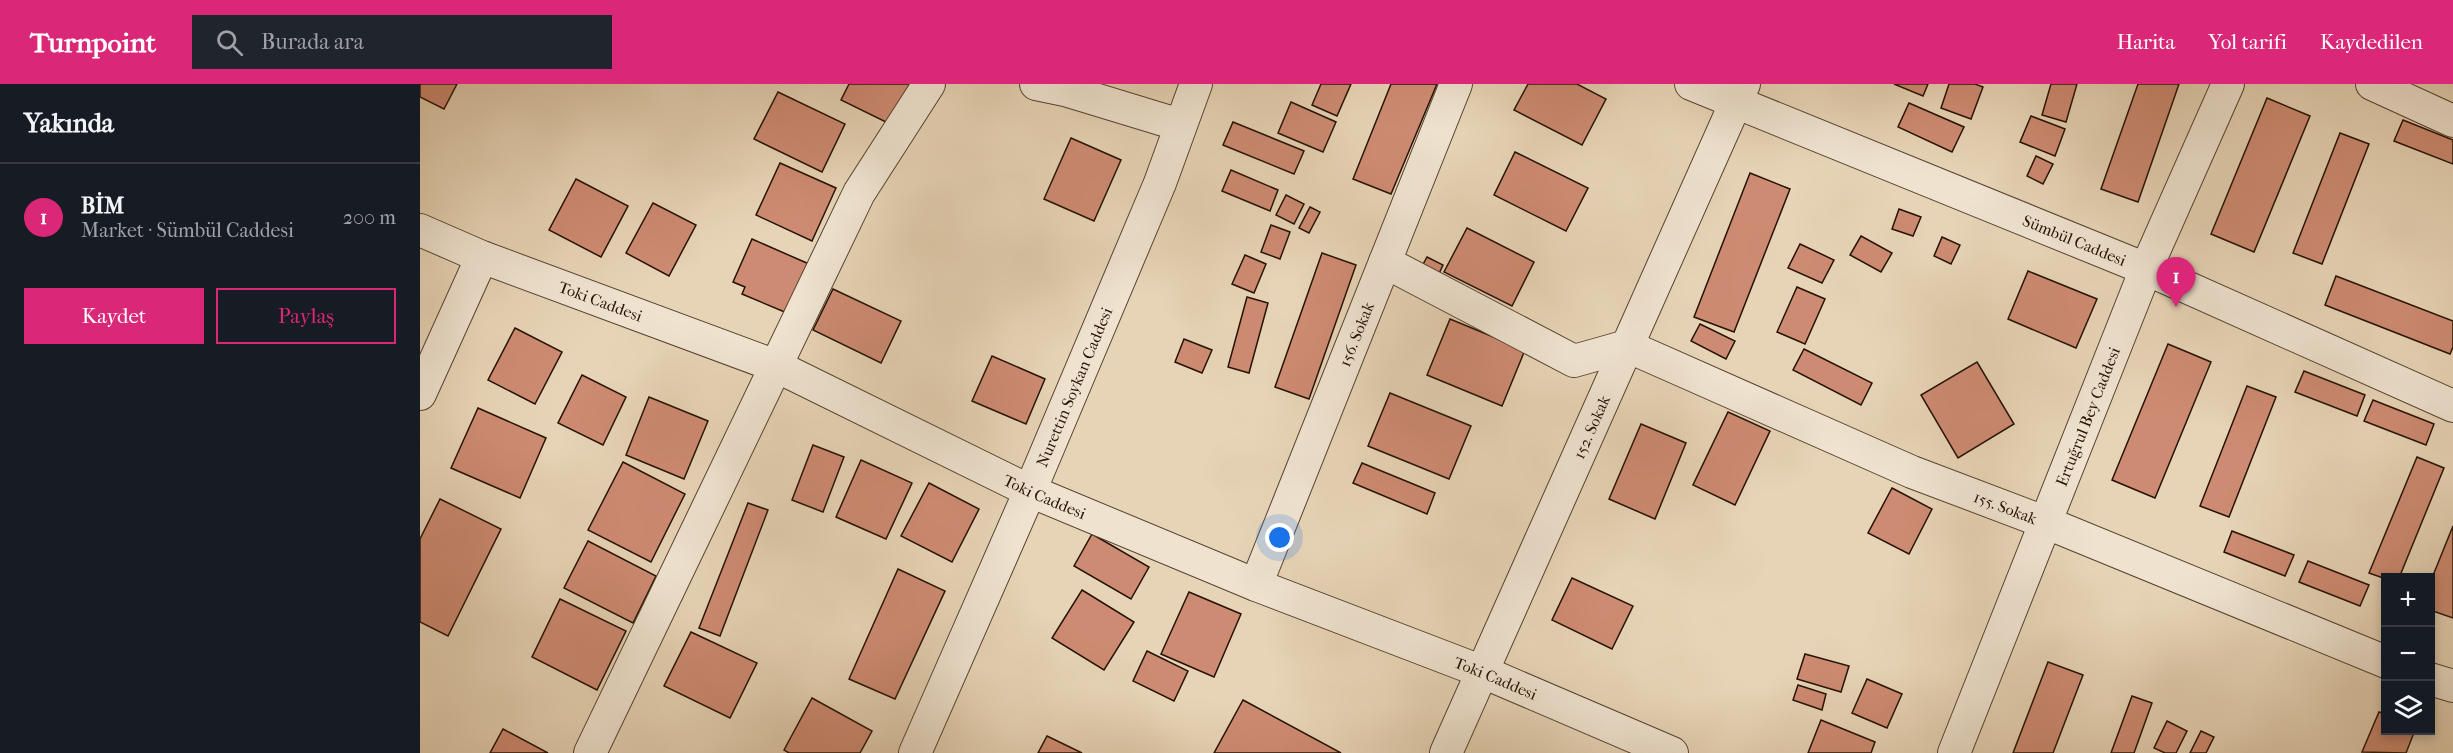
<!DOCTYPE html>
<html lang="tr">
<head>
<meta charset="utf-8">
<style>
	body { margin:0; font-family:"IM FELL French Canon",serif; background:#20242c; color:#f1f3f6 }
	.controls { position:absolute; right:18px; bottom:18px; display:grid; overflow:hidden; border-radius:0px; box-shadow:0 3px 9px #0003 }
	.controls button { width:54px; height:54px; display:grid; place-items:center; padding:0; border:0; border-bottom:2px solid #363941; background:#171b24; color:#f1f3f6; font:30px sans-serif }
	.you { position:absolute; left:860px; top:454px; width:21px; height:21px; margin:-15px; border:4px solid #fff; border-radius:50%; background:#1a73e8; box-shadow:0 0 0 9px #1a73e833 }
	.badge { display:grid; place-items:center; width:39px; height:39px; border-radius:50%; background:#db2777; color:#fff; font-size:20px; font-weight:700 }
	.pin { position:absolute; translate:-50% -50px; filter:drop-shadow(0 2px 3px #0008) }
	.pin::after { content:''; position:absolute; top:32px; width:21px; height:18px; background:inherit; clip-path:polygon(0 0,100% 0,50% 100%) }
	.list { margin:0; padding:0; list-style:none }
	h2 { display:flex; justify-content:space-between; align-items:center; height:78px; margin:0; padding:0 24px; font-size:26px }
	h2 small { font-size:20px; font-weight:400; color:#9ea1a6 }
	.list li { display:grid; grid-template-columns:39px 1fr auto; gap:18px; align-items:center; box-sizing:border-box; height:108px; padding:0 24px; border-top:2px solid #363941 }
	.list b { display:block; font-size:22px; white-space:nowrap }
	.list p { margin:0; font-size:20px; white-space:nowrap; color:#9ea1a6 }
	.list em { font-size:20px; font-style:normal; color:#9ea1a6 }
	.actions { display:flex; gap:12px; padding:18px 24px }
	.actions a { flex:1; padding:14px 0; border:2px solid #db2777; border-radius:0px; text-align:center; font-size:21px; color:#db2777 }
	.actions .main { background:#db2777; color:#fff }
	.icon { flex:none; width:33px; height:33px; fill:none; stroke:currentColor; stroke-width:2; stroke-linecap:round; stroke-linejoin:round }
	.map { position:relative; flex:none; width:2033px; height:669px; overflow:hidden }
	header { display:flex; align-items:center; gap:36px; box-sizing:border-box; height:84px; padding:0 30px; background:#db2777; color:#fff }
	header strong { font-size:28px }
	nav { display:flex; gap:33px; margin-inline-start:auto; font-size:21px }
	.search { width:420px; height:54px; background:#20242c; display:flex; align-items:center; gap:15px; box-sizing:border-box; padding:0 21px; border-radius:0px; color:#9ea1a6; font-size:22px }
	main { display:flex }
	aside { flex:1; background:#171b24 }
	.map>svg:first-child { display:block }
	.building { fill:#ce8b73; stroke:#251203; stroke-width:1.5 }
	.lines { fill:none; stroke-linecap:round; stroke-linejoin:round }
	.street-casing { stroke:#564230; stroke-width:34 }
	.street { stroke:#efe3d0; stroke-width:32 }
	.labels { text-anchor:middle; stroke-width:6; stroke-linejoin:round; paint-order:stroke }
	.street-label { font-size:16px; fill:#251203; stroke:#efe3d0 }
</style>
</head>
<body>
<header>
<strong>Turnpoint</strong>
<div class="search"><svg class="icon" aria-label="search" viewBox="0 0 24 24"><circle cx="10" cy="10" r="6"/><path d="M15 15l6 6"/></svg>Burada ara</div>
<nav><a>Harita</a><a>Yol tarifi</a><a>Kaydedilen</a></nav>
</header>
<main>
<aside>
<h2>Yakında<small></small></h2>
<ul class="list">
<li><span class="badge">1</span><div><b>BİM</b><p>Market · Sümbül Caddesi</p></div><em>200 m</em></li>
</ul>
<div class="actions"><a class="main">Kaydet</a><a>Paylaş</a></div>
</aside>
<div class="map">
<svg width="2033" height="669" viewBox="0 0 2033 669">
	<rect width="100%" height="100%" fill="#e7d4b6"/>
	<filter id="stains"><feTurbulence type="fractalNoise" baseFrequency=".00333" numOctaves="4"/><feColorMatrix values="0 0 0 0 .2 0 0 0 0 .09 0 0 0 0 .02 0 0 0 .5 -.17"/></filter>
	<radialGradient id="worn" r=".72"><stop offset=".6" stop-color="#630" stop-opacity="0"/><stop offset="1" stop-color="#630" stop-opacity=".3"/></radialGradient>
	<g class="building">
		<path d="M0,0H37L24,25L0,13Z"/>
		<path d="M429,0H493L472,41L421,16Z"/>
		<path d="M901,0H931L917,32L892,21Z"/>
		<path d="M971,0H1017L971,110L933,95Z"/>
		<path d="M1108,0H1157L1186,15L1162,61L1094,26Z"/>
		<path d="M1474,0H1508L1503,12Z"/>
		<path d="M1529,0H1555L1563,3L1551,35L1521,24Z"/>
		<path d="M1631,0H1657L1646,38L1622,31Z"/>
		<path d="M1718,0H1759L1718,118L1681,105Z"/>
		<path d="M358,8L425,40L402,88L334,55Z"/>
		<path d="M1847,14L1890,32L1834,168L1791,150Z"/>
		<path d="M871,18L916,38L903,68L858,49Z"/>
		<path d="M1489,19L1544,43L1532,68L1478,43Z"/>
		<path d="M1611,32L1645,45L1635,72L1600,58Z"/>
		<path d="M1983,36L2033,56V80L1974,57Z"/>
		<path d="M813,38L884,67L874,90L803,61Z"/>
		<path d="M1920,49L1949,60L1902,180L1873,169Z"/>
		<path d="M651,54L701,76L674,137L624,115Z"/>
		<path d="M1095,68L1168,104L1146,147L1074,111Z"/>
		<path d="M1616,72L1633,80L1623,100L1607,92Z"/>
		<path d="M360,79L416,104L392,157L336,131Z"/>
		<path d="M811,86L858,106L850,127L802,107Z"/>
		<path d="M1330,89L1370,105L1314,248L1274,233Z"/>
		<path d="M156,95L208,122L181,173L129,146Z"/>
		<path d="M866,111L884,120L874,140L856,131Z"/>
		<path d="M233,119L276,141L249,192L206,169Z"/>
		<path d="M890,123L900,128L889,149L879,144Z"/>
		<path d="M1479,125L1501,133L1493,152L1472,145Z"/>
		<path d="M851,141L870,148L860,175L841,168Z"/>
		<path d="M1047,144L1114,178L1092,222L1024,188Z"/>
		<path d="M1441,152L1472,169L1461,188L1430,171Z"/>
		<path d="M1522,153L1540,161L1531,180L1514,172Z"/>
		<path d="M332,155L389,180L367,229L322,210L325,203L313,198Z"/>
		<path d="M1380,160L1414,176L1402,199L1368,184Z"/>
		<path d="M902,169L936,181L889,315L855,303Z"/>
		<path d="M825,171L846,180L834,209L812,200Z"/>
		<path d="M1007,173L1023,181L1016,196L999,188Z"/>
		<path d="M1608,187L1677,215L1656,264L1588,235Z"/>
		<path d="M1916,192L2033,237V263L2030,270L1905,221Z"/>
		<path d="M1377,203L1405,215L1385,260L1357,248Z"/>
		<path d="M413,205L481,237L461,279L393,246Z"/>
		<path d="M827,213L848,219L829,289L808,283Z"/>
		<path d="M1030,235L1105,266L1082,322L1007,291Z"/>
		<path d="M1280,240L1315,257L1306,275L1271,257Z"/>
		<path d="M95,244L142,268L115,320L68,296Z"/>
		<path d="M764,255L792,266L782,289L755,278Z"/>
		<path d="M1748,260L1791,278L1735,414L1692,396Z"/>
		<path d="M1384,265L1452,299L1441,321L1373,286Z"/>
		<path d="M572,272L625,295L606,340L552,317Z"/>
		<path d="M1557,278L1594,340L1538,374L1501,311Z"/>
		<path d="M1884,287L1945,311L1937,332L1875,308Z"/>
		<path d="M162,291L206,313L183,361L138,339Z"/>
		<path d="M1827,302L1856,313L1809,433L1780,422Z"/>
		<path d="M970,309L1051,342L1029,395L948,362Z"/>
		<path d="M229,313L288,337L264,395L206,371Z"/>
		<path d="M1953,316L2014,340L2006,361L1944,337Z"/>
		<path d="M58,324L126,354L100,414L31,384Z"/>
		<path d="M1308,328L1350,347L1315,421L1273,401Z"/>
		<path d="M1221,340L1266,359L1235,435L1189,415Z"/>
		<path d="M393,361L424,373L403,428L372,416Z"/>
		<path d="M1997,373L2024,384L1979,494L1966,495L1949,489Z"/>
		<path d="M441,376L492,399L466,455L416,433Z"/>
		<path d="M203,378L265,410L231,478L168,446Z"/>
		<path d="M942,379L1015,409L1007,430L933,399Z"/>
		<path d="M509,399L559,425L532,478L481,452Z"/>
		<path d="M1472,404L1512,425L1489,470L1448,449Z"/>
		<path d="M20,415L81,445L28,552L0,538V455Z"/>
		<path d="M328,419L348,426L300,552L279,544Z"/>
		<path d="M2033,442V534L2010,526V499Z"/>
		<path d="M1812,447L1874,471L1865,492L1804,468Z"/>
		<path d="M672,450L729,483L711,515L654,482Z"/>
		<path d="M168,457L236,492L213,539L144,504Z"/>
		<path d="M1888,477L1949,501L1940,522L1879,498Z"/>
		<path d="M478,485L525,507L475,615L429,595Z"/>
		<path d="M1152,494L1213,522L1192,565L1132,536Z"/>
		<path d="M662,506L714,538L684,586L632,554Z"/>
		<path d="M769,508L821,530L794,593L741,570Z"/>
		<path d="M140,515L206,547L177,606L112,573Z"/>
		<path d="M271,548L337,579L310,634L244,602Z"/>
		<path d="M727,567L768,587L754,617L713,597Z"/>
		<path d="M1385,570L1429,582L1421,608L1377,595Z"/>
		<path d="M1628,578L1663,591L1633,669H1593Z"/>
		<path d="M1447,595L1482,610L1467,644L1432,629Z"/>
		<path d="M1378,601L1406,610L1402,626L1373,616Z"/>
		<path d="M1712,612L1732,619L1714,669H1691Z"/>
		<path d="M392,614L452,647L440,669H369L364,666Z"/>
		<path d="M823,616L921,669H794Z"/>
		<path d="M1959,628L1966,630V646H1995L1986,669L1942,668Z"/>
		<path d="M1401,636L1455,658L1451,669H1388Z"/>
		<path d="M1747,637L1767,647L1756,669H1745L1734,664Z"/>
		<path d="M83,645L128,669H70Z"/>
		<path d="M1781,647L1794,653L1786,669H1770Z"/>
		<path d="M627,652L662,669H618Z"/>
	</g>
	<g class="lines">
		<g class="street-casing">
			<g id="street">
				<path d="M616,0L645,6L760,41"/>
				<path id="s1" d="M1271,0L1726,185L2033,322"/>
				<path d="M1952,0L2033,37"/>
				<path id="s2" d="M0,146L62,173L356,282L610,407L836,501L1063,588L1252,669"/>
				<path id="s3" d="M965,178L1154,277L1207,262L1492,388L1627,439L1966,578"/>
				<path d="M0,310L62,173"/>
				<path id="s4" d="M836,501L1036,0"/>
				<path d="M2010,595L2033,602"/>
				<path d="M170,669L439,109L509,0"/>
				<path id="s5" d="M495,669L610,407L740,99L776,0"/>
				<path id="s6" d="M1026,669L1324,0"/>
				<path id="s7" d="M1534,669L1726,185L1808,0"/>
			</g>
		</g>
		<use href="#street" class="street"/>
	</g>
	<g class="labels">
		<g class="street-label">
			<text dy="6" stroke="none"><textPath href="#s1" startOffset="414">Sümbül Caddesi</textPath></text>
			<text dy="6" stroke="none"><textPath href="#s2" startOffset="194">Toki Caddesi</textPath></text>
			<text dy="6" stroke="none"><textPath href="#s4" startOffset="270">156. Sokak</textPath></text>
			<text dy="6" stroke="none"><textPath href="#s5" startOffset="399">Nurettin Soykan Caddesi</textPath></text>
			<text dy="6" stroke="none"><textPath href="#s7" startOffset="362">Ertuğrul Bey Caddesi</textPath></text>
			<text dy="6" stroke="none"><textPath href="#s6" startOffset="357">152. Sokak</textPath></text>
			<text dy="6" stroke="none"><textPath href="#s2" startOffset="680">Toki Caddesi</textPath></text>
			<text dy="6" stroke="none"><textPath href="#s3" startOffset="680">155. Sokak</textPath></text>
			<text dy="6" stroke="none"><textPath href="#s2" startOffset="1166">Toki Caddesi</textPath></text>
		</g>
	</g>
	<rect width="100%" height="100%" filter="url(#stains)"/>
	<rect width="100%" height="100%" fill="url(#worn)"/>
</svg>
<div class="controls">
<button>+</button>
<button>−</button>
<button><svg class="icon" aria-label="layers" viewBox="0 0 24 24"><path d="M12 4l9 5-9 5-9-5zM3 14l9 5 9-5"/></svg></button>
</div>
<div class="you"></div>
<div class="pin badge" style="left:1756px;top:223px">1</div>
</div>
</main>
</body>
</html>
